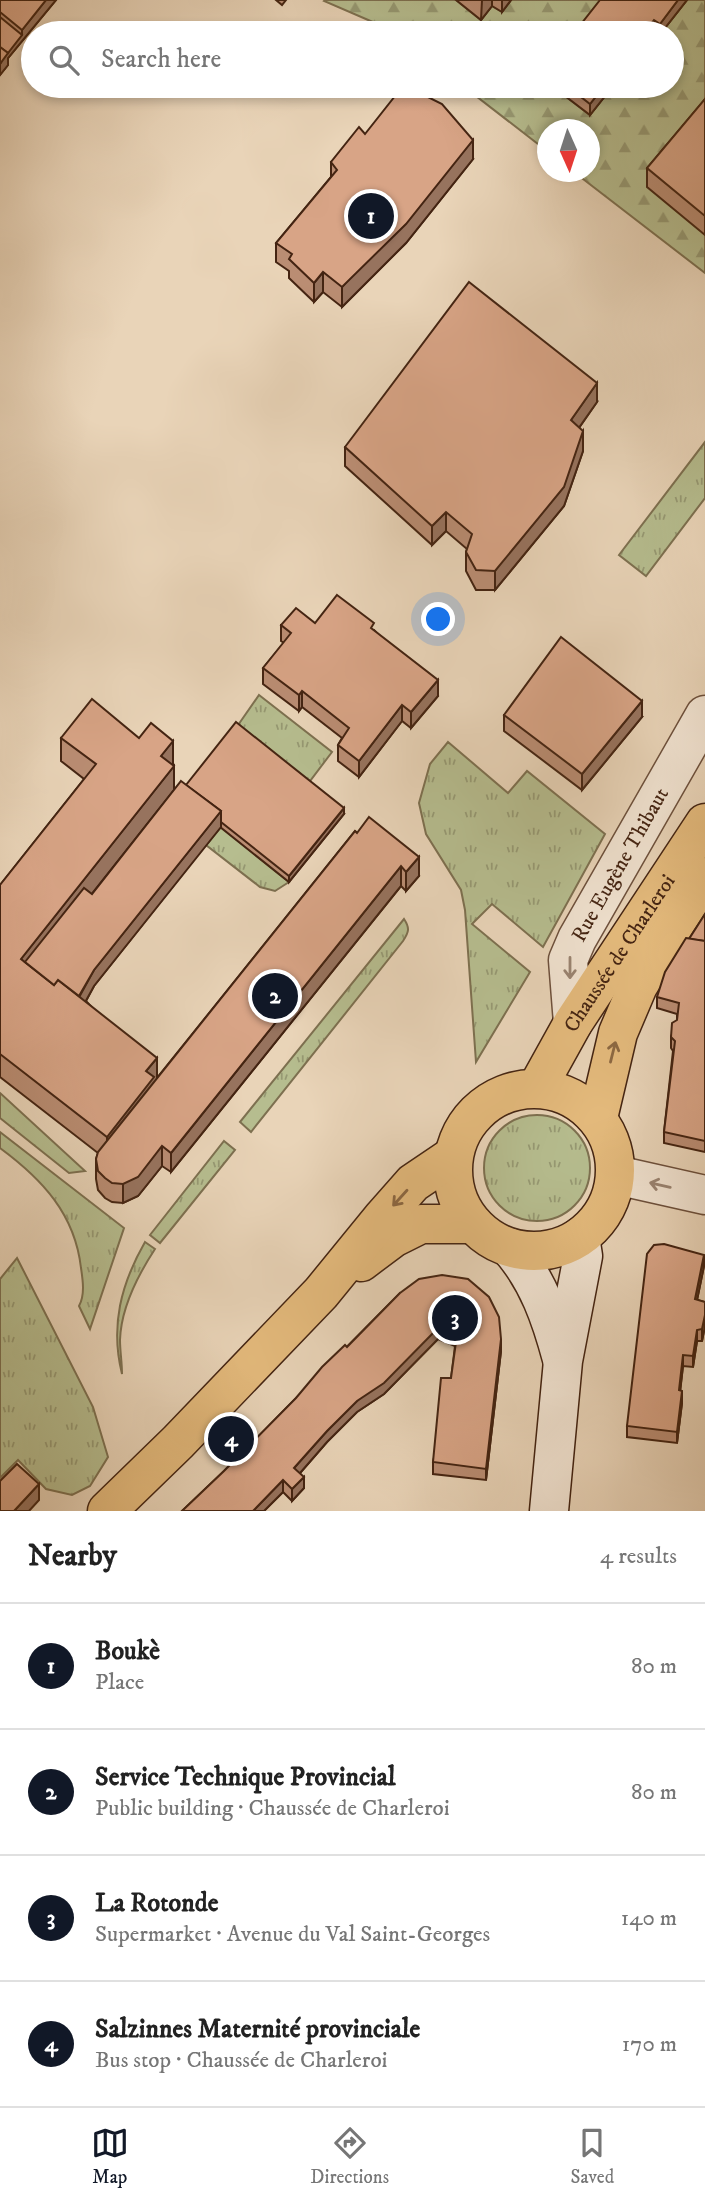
<!DOCTYPE html>
<html lang="en">
<head>
<meta charset="utf-8">
<style>
	body { margin:0; font-family:"IM FELL DW Pica",serif; background:#f2f2f2; color:#222 }
	.compass { position:absolute; left:537px; top:119px; width:63px; height:63px; border-radius:50%; background:#fff; box-shadow:0 4px 10px #0003; rotate:177deg }
	.you { position:absolute; left:439px; top:620px; width:24px; height:24px; margin:-18px; border:5px solid #fff; border-radius:50%; background:#1a73e8; box-shadow:0 0 0 10px #1a73e833 }
	.badge { display:grid; place-items:center; width:46px; height:46px; border-radius:50%; background:#111827; color:#fff; font-size:23px; font-weight:700 }
	.pin { position:absolute; translate:-50% -50%; border:4px solid #fff; box-shadow:0 2px 7px #0006 }
	.list { margin:0; padding:0; list-style:none }
	h2 { display:flex; justify-content:space-between; align-items:center; height:91px; margin:0; padding:0 28px; font-size:30px }
	h2 small { font-size:23px; font-weight:400; color:#767676 }
	.list li { display:grid; grid-template-columns:46px 1fr auto; gap:21px; align-items:center; box-sizing:border-box; height:126px; padding:0 28px; border-top:2px solid #e0e0e0 }
	.list b { display:block; font-size:26px; white-space:nowrap }
	.list p { margin:0; font-size:23px; white-space:nowrap; color:#767676 }
	.list em { font-size:23px; font-style:normal; color:#767676 }
	.icon { flex:none; width:38px; height:38px; fill:none; stroke:currentColor; stroke-width:2; stroke-linecap:round; stroke-linejoin:round }
	.map { position:relative; flex:none; width:705px; height:1511px; overflow:hidden }
	.search { position:absolute; background:#fff; box-shadow:0 4px 10px #0003; left:21px; right:21px; top:21px; height:77px; display:flex; align-items:center; gap:18px; box-sizing:border-box; padding:0 24px; border-radius:38px; color:#767676; font-size:26px }
	.sheet { height:595px; background:#fff }
	nav { display:flex; justify-content:space-around; align-items:center; box-sizing:border-box; height:98px; border-top:2px solid #e0e0e0; background:#fff; font-size:19px; color:#767676 }
	nav a { display:grid; justify-items:center; gap:4px }
	nav .on { color:#111827 }
	.map>svg:first-child { display:block }
	.grass { fill:url(#grass-tufts); stroke:#7d7050; stroke-width:2 }
	.forest { fill:url(#forest-firs); stroke:#7d7050; stroke-width:2 }
	.lines { fill:none; stroke-linecap:round; stroke-linejoin:round }
	.minor-casing { stroke:#6d503c; stroke-width:41 }
	.secondary-casing { stroke:#442412; stroke-width:41 }
	.primary-casing { stroke:#442412; stroke-width:41 }
	.minor { stroke:#f1e3d1; stroke-width:38 }
	.secondary { stroke:#f1e3d1; stroke-width:38 }
	.primary { stroke:#e4ba7c; stroke-width:38 }
	.wall { fill:#ba8d73; stroke:#442412; stroke-width:2 }
	.shaded-wall { fill:#97735e; stroke:#442412; stroke-width:2 }
	.building { fill:#d8a486; stroke:#442412; stroke-width:2 }
	.oneway { stroke:#9a8472 }
	.oneway2 { stroke:#8c6842 }
	.labels { text-anchor:middle; stroke-width:5; stroke-linejoin:round; paint-order:stroke }
	.street-label { font-size:21px; fill:#442412; stroke:#f1e3d1 }
</style>
</head>
<body>
<div class="map">
<svg width="705" height="1511" viewBox="0 0 705 1511">
	<defs>
		<pattern id="grass-tufts" width="24" height="20" patternUnits="userSpaceOnUse" patternTransform="scale(1.75)"><rect width="24" height="20" fill="#b6bd8f"/><path d="M3 7l-1-3M5 7V3M7 7l1-3M15 17l-1-3M17 17v-4M19 17l1-3" fill="none" stroke="#969973"/></pattern>
		<pattern id="forest-firs" width="22" height="20" patternUnits="userSpaceOnUse" patternTransform="scale(1.75)"><rect width="22" height="20" fill="#b6bd8f"/><path d="M5 1l3.5 6h-7zM16 11l3.5 6h-7z" fill="#969973"/></pattern>
	</defs>
	<rect width="100%" height="100%" fill="#e9d4b8"/>
	<filter id="stains"><feTurbulence type="fractalNoise" baseFrequency=".00286" numOctaves="4"/><feColorMatrix values="0 0 0 0 .2 0 0 0 0 .09 0 0 0 0 .02 0 0 0 .5 -.17"/></filter>
	<radialGradient id="worn" r=".72"><stop offset=".6" stop-color="#630" stop-opacity="0"/><stop offset="1" stop-color="#630" stop-opacity=".3"/></radialGradient>
	<g class="grass">
		<path d="M705,442V498L646,576L619,555Z"/>
		<path d="M259,695L332,752L307,785L236,728Z"/>
		<path d="M448,742L508,793L527,771L605,834L543,947L492,904L472,924L530,972L476,1062L465,910L461,890L426,834L419,803L430,764Z"/>
		<path d="M221,827L289,882L275,891L260,887L206,845Z"/>
		<path d="M404,919C410,928 409,932 403,941L251,1132L240,1122Z"/>
		<path d="M0,1093L85,1171L69,1173L0,1118Z"/>
		<circle cx="537" cy="1168" r="53"/>
		<path d="M0,1132L124,1228L90,1329L79,1306C85,1295 83,1281 81,1268C75,1214 42,1179 0,1148Z"/>
		<path d="M224,1141L235,1150L160,1243L150,1235Z"/>
		<path d="M145,1242L155,1249C138,1275 121,1308 120,1340C120,1351 122,1362 122,1374C110,1326 121,1284 145,1242Z"/>
		<path d="M17,1258L93,1407L108,1457L90,1486L72,1495L46,1489L18,1460L0,1478V1279Z"/>
	</g>
	<g class="forest">
		<path d="M325,0H456L481,20L492,6L502,12L511,0H609L583,33H395L389,29L324,1Z"/>
		<path d="M687,0H705V273L574,172H590V130H548L547,151L463,86H552L590,115L612,86H672V33H661Z"/>
	</g>
	<g class="lines">
		<g class="minor-casing">
			<g id="minor">
				<path id="s1" d="M573,1023L568,960L577,939L705,715"/>
				<path d="M616,1175L705,1195"/>
			</g>
		</g>
		<g class="secondary-casing">
			<g id="secondary">
				<path d="M510,1248C538,1280 551,1318 562,1359"/>
				<path d="M549,1511L563,1361L583,1256L580,1237"/>
			</g>
		</g>
		<g class="primary-casing">
			<g id="primary">
				<path id="s2" d="M537,1088L573,1023L705,823"/>
				<circle cx="534" cy="1170" r="81"/>
				<path d="M598,1118L618,1033L638,986L705,877"/>
				<path d="M361,1262L393,1238L421,1224H473"/>
				<path d="M107,1511L178,1442L321,1293L383,1217L413,1183L453,1156"/>
			</g>
		</g>
		<use href="#minor" class="minor"/>
		<use href="#secondary" class="secondary"/>
		<use href="#primary" class="primary"/>
	</g>
	<g class="wall">
		<path d="M0,0H56L8,58V65L0,75Z"/>
		<path d="M276,0H286L282,5Z"/>
		<path d="M456,0H511L502,12L492,6L481,20Z"/>
		<path d="M687,0L661,33H656L654,32L653,33H574Z"/>
		<path d="M552,86H613L590,115Z"/>
		<path d="M705,99V235L647,187V168Z"/>
		<path d="M365,134L473,159L406,243L342,307L323,292L314,302L289,278V271L276,262V243L331,177V162Z"/>
		<path d="M597,402L579,428L583,451L564,506L495,590H476L466,571V552L467,549L446,531L432,545L345,466V447Z"/>
		<path d="M315,623L374,630L438,696L411,728L402,721L359,777L338,761V745L342,738L302,707L299,711L263,684V668L284,643L281,641V625Z"/>
		<path d="M504,715L642,717L582,790L504,731Z"/>
		<path d="M61,738L173,765L92,894L186,785L344,814L289,882L220,827L94,986L86,1001L157,1078L355,831L419,876L406,891L401,886L171,1172L162,1166L138,1196L123,1203L112,1202L105,1198L98,1190L96,1179V1159L98,1153L0,1077V885L84,779L61,761Z"/>
		<path d="M705,914V1152L664,1143V1132L673,1051L671,1048V1037L677,1020V1014L657,1008V997L689,939Z"/>
		<path d="M704,1266L697,1300L705,1302V1326L702,1341H697L693,1367L683,1366L680,1391L682,1403L677,1443L627,1437V1426Z"/>
		<path d="M400,1293L501,1351L486,1480L433,1474V1462L451,1378L455,1346L438,1339L384,1394L357,1412L327,1442L300,1473L304,1488L292,1501L283,1492L264,1511H182L224,1471Z"/>
	</g>
	<g class="shaded-wall">
		<path d="M46,0H56L8,58V65L0,75V64L5,55L22,35V30Z"/>
		<path d="M482,0H492V6L481,20Z"/>
		<path d="M502,0H511L502,12Z"/>
		<path d="M678,0H687L661,33H660V24Z"/>
		<path d="M654,20V32L653,33H644Z"/>
		<path d="M604,86H613L590,115V104Z"/>
		<path d="M473,140V159L406,243L342,307V287Z"/>
		<path d="M323,272V292L314,302V283Z"/>
		<path d="M597,383V402L571,439V420Z"/>
		<path d="M583,431V451L564,506L495,590V571Z"/>
		<path d="M446,512V531L432,545V526Z"/>
		<path d="M438,680V696L411,728V712Z"/>
		<path d="M302,691V707L299,711V695Z"/>
		<path d="M642,701V717L582,790V774Z"/>
		<path d="M402,705V721L359,777V761Z"/>
		<path d="M173,741V765L161,779V756Z"/>
		<path d="M174,766V790L29,973L21,959Z"/>
		<path d="M344,808V814L289,882V876Z"/>
		<path d="M221,811V827L94,986L77,1017V1001L94,970Z"/>
		<path d="M419,857V876L406,891V872Z"/>
		<path d="M401,866V886L171,1172V1153Z"/>
		<path d="M157,1058V1081L107,1160V1137L146,1071Z"/>
		<path d="M162,1146V1166L138,1196L123,1203V1184Z"/>
		<path d="M704,1255V1266L695,1310V1299Z"/>
		<path d="M705,1315V1326L702,1341V1329Z"/>
		<path d="M438,1328V1339L384,1394L357,1412L327,1442L294,1480V1468L327,1431L357,1401Z"/>
		<path d="M697,1330V1341L693,1367V1356Z"/>
		<path d="M501,1339V1351L486,1480V1469Z"/>
		<path d="M683,1355V1366L679,1402V1390Z"/>
		<path d="M682,1391V1403L677,1443V1432Z"/>
		<path d="M304,1477V1488L292,1501V1489Z"/>
		<path d="M283,1480V1492L264,1511H253Z"/>
		<path d="M39,1484V1500L29,1511H14Z"/>
	</g>
	<g class="building">
		<path d="M0,0H46L22,30L0,12Z"/>
		<path d="M600,0H678L660,24L654,20L644,33H574Z"/>
		<path d="M0,17L22,35L8,53L0,47Z"/>
		<path d="M0,47L8,53L0,64Z"/>
		<path d="M403,86H406L442,104L473,140L406,224L342,287L323,272L314,283L289,259L292,254L276,243L337,170L331,162L359,127L365,134Z"/>
		<path d="M567,86H604L590,104Z"/>
		<path d="M705,99V216L647,168Z"/>
		<path d="M469,282L597,383L571,420L583,431L564,487L495,571L476,570L466,552L472,534L446,512L432,526L345,447Z"/>
		<path d="M337,595L374,623L371,628L438,680L411,712L402,705L359,761L338,745L349,728L302,691L299,695L263,668L291,633L281,625L296,608L315,623Z"/>
		<path d="M561,637L642,701L582,774L504,715Z"/>
		<path d="M92,699L139,738L151,723L173,741L161,756L174,766L21,959L54,985L58,980L157,1058L146,1071L154,1077L107,1137L0,1054V885L96,764L61,738Z"/>
		<path d="M236,722L344,808L289,876L221,822V811L186,785Z"/>
		<path d="M181,781L221,811L94,970L79,996L58,980L54,985L25,962L84,888L92,894Z"/>
		<path d="M369,817L419,857L406,872L401,866L171,1153L162,1146L138,1177L123,1184L112,1183L105,1178L98,1171L96,1159L98,1152L355,831L357,833Z"/>
		<path d="M705,914V941L689,939Z"/>
		<path d="M686,938L705,941V1141L664,1132L675,1041L671,1037L672,1023L677,1020L679,1003L657,997L665,972Z"/>
		<path d="M664,1244L704,1255L695,1299L705,1302V1315L702,1329L697,1330L693,1356L683,1355L679,1390L682,1391L677,1432L627,1426L647,1254L654,1245Z"/>
		<path d="M442,1275L468,1279L489,1297L499,1317L501,1339L486,1469L433,1462L441,1378H451L457,1335L438,1328L384,1383L357,1401L327,1431L294,1468L304,1477L292,1489L283,1480L253,1511H182L224,1471L296,1398L322,1367L345,1345L347,1347L400,1293L419,1279Z"/>
		<path d="M17,1464L39,1484L14,1511H0V1481Z"/>
	</g>
	<defs><path id="oneway-shaft" d="M-6 0H5M1.5-3L5.5 0L1.5 3" fill="none" stroke-width="1.6" stroke-linecap="round" stroke-linejoin="round" transform="scale(1.75)"/></defs>
	<g class="oneway">
		<use href="#oneway-shaft" transform="translate(570 968) rotate(90)"/>
		<use href="#oneway-shaft" transform="translate(660 1185) rotate(-167)"/>
	</g>
	<g class="oneway2">
		<use href="#oneway-shaft" transform="translate(613 1052) rotate(-76)"/>
		<use href="#oneway-shaft" transform="translate(400 1198) rotate(132)"/>
	</g>
	<g class="labels">
		<g class="street-label">
			<text dy="7" stroke="none"><textPath href="#s1" startOffset="172">Rue Eugène Thibaut</textPath></text>
			<text dy="7" stroke="none"><textPath href="#s2" startOffset="158">Chaussée de Charleroi</textPath></text>
		</g>
	</g>
	<rect width="100%" height="100%" filter="url(#stains)"/>
	<rect width="100%" height="100%" fill="url(#worn)"/>
</svg>
<svg class="compass" viewBox="-18 -18 36 36"><path d="M0-13l5 13h-10z" fill="#e53935"/><path d="M0 13l5-13h-10z" fill="#767676"/></svg>
<div class="you"></div>
<div class="pin badge" style="left:371px;top:216px">1</div>
<div class="pin badge" style="left:275px;top:996px">2</div>
<div class="pin badge" style="left:455px;top:1318px">3</div>
<div class="pin badge" style="left:231px;top:1439px">4</div>
<div class="search"><svg class="icon" aria-label="search" viewBox="0 0 24 24"><circle cx="10" cy="10" r="6"/><path d="M15 15l6 6"/></svg>Search here</div>
</div>
<section class="sheet">
<h2>Nearby<small>4 results</small></h2>
<ul class="list">
<li><span class="badge">1</span><div><b>Boukè</b><p>Place</p></div><em>80 m</em></li>
<li><span class="badge">2</span><div><b>Service Technique Provincial</b><p>Public building · Chaussée de Charleroi</p></div><em>80 m</em></li>
<li><span class="badge">3</span><div><b>La Rotonde</b><p>Supermarket · Avenue du Val Saint-Georges</p></div><em>140 m</em></li>
<li><span class="badge">4</span><div><b>Salzinnes Maternité provinciale</b><p>Bus stop · Chaussée de Charleroi</p></div><em>170 m</em></li>
</ul>
</section>
<nav>
<a class="on"><svg class="icon" aria-label="map" viewBox="0 0 24 24"><path d="M3 6l6-2 6 2 6-2v14l-6 2-6-2-6 2zM9 4v14M15 6v14"/></svg>Map</a>
<a><svg class="icon" aria-label="directions" viewBox="0 0 24 24"><path d="M12 3l9 9-9 9-9-9zM9 14v-3h6M13 9l2 2-2 2"/></svg>Directions</a>
<a><svg class="icon" aria-label="saved" viewBox="0 0 24 24"><path d="M7 4h10v16l-5-4-5 4z"/></svg>Saved</a>
</nav>
</body>
</html>
